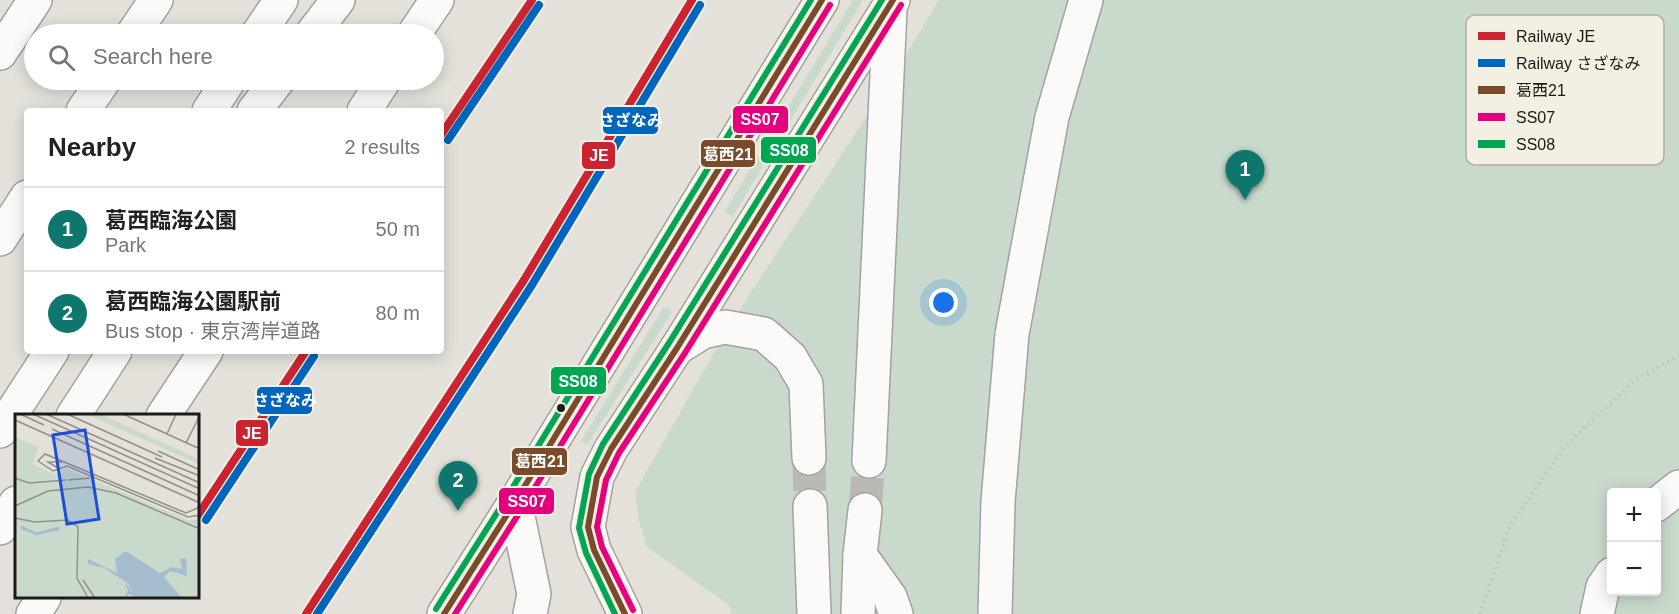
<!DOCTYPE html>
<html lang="en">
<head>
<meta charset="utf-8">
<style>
	body { margin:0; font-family:Helvetica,"Noto Sans JP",sans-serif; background:#f6f6f6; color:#222 }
	.controls { position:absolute; right:18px; bottom:18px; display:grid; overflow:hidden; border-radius:6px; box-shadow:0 3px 15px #0003 }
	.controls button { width:54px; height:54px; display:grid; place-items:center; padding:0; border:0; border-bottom:2px solid #e0e0e0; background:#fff; color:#222; font:30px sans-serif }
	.you { position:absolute; left:944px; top:303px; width:21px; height:21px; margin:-15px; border:4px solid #fff; border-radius:50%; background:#1a73e8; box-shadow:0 0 0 9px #1a73e833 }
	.badge { display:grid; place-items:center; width:39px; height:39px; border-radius:50%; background:#0f766e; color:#fff; font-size:20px; font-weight:700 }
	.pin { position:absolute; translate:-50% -50px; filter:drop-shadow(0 2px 3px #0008) }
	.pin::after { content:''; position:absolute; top:32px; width:21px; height:18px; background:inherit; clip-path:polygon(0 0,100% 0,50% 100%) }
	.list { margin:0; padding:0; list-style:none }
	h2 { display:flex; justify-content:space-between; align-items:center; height:78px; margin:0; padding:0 24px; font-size:26px }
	h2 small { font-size:20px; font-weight:400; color:#767676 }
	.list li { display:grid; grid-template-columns:39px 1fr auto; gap:18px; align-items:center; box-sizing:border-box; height:84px; padding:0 24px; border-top:2px solid #e0e0e0 }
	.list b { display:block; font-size:22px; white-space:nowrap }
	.list p { margin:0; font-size:20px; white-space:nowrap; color:#767676 }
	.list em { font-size:20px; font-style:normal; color:#767676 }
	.icon { flex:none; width:33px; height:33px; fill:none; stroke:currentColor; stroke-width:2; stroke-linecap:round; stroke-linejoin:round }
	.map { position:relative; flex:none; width:1679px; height:614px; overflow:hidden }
	.search { position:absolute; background:#fff; box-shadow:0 3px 15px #0003; left:24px; top:24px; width:420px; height:66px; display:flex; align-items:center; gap:15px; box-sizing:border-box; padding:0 21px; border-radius:33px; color:#767676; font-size:22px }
	.panel { position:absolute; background:#fff; box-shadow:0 3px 15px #0003; left:24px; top:108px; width:420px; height:246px; border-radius:6px }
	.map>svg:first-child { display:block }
	.green { fill:#c9dacc; fill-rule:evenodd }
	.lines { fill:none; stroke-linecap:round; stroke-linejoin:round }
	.minor-tunnel { stroke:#bbb9b3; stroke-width:33; stroke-dasharray:33 16; stroke-linecap:butt }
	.minor-casing { stroke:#a4a29d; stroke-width:36 }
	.highway-casing { stroke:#a4a29d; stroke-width:36 }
	.path { stroke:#c1c1bf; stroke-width:4; stroke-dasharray:1.5 4.5; stroke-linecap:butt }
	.minor { stroke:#fbfaf9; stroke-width:33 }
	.highway { stroke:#fbfaf9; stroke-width:33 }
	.bus-1-casing { stroke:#f4efe3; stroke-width:10 }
	.bus-2-casing { stroke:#f4efe3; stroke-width:10 }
	.bus-3-casing { stroke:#f4efe3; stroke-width:10 }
	.bus-1 { stroke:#7a4b2a; stroke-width:6 }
	.bus-2 { stroke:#e5007d; stroke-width:6 }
	.bus-3 { stroke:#00a651; stroke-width:6 }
	.rail-1-casing { stroke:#f4efe3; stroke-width:12 }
	.rail-2-casing { stroke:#f4efe3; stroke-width:12 }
	.rail-1 { stroke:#c9242f; stroke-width:8 }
	.rail-2 { stroke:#0065bd; stroke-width:8 }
	.bus-dot { fill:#1c1a16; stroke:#f4efe3; stroke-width:2 }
	.inset-river { fill:none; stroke:#a4bed0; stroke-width:3 }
	.inset-road { fill:none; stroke:#93918c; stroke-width:1.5 }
	.view { fill:#1d4ed8; fill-opacity:0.15; stroke:#1d4ed8; stroke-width:3 }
	.inset-edge { fill:none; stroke:#1c1a16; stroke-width:3 }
	.key { fill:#f4efe3; stroke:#b3afa6; stroke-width:1.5 }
	.key-label { font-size:16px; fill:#1c1a16 }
	.line-badge { stroke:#f4efe3; stroke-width:2 }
	.badge-label { font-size:16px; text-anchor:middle; font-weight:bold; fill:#fff }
</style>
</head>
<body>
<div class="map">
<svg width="1679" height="614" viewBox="0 0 1679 614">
	<rect width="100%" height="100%" fill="#e3e1da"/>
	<g class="green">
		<path d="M853,0H863L733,216L725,211Z"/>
		<path d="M939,0H1679V614H732L729,605L647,547L639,520L635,492L729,326L895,73ZM1612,492H1656V592H1612Z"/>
		<path d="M663,308H668L672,312L587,445L581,441Z"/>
	</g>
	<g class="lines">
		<g class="minor-tunnel">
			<path d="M809,458L810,506"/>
			<path d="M865,510L869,461"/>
		</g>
		<g class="minor-casing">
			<g id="minor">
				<path d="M677,348L703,332L725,327L764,334L790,357L806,384L809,458"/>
				<path d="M869,461L890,10"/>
				<path d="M515,502L534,594L530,614"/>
				<path d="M1656,505L1679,487"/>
				<path d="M810,506L814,614"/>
				<path d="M860,555L890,597L896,614"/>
				<path d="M444,614L515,502L822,0"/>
				<path d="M625,614L594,550L588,527L597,477L611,449L677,348L893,0"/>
				<path d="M858,614L860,555L865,510"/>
				<path d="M995,614L998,502L1012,334L1052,117L1086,0"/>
				<path d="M1597,614L1603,587L1612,574"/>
			</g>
		</g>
		<g class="highway-casing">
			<g id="highway">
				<path d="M133,34L156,0"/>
				<path d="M258,34L281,0"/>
				<path d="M312,34L338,0"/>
				<path d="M414,34L437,0"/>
				<path d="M0,53L35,0"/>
				<path d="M83,111L104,80"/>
				<path d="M209,111L229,80"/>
				<path d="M254,111L278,80"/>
				<path d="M364,111L384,80"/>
				<path d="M0,239L27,197"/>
				<path d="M73,416L115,351"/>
				<path d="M163,416L206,351"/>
				<path d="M0,431L52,351"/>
				<path d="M0,528L16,503"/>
				<path d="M33,614L44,598"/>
			</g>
		</g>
		<path class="path" d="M1480,614L1509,528L1563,448L1634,381L1679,355"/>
		<use href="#minor" class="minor"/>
		<use href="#highway" class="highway"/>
		<g class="bus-1-casing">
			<g id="bus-1">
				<path d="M444,614L515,502L822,0"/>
				<path d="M625,614L594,550L588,527L597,477L611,449L677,348L893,0"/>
			</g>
		</g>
		<g class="bus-2-casing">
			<g id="bus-2">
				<path d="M633,610L602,547L597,527L606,480L619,453L685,353L901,5"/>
				<path d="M455,614L523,507L830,5"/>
			</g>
		</g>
		<g class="bus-3-casing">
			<g id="bus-3">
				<path d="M436,609L507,497L811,0"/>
				<path d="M615,614L586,553L579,528L589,474L603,444L669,343L882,0"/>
			</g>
		</g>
		<use href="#bus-1" class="bus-1"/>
		<use href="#bus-2" class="bus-2"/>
		<use href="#bus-3" class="bus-3"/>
		<g class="rail-1-casing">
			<g id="rail-1">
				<path d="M441,135L532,0"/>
				<path d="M198,515L306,351"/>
				<path d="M306,614L524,280L692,0"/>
			</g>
		</g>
		<g class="rail-2-casing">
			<g id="rail-2">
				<path d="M448,140L539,5"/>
				<path d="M206,520L314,356"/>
				<path d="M317,614L532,285L700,5"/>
			</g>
		</g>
		<use href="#rail-1" class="rail-1"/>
		<use href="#rail-2" class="rail-2"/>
	</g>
	<circle class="bus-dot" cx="561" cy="408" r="5"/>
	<g transform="translate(15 414)">
		<rect width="184" height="184" fill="#e3e1da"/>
		<path d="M71,0H85L184,45V50ZM0,23L24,33L17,50L41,61L50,54L173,106H184V184H0Z" fill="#c9dacc"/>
		<path d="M111,137L145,159L157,153L167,155L165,145L171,144L172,162L155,157L149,163L167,184H122L115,180L109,184L113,176L109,169L118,176L111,168L89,154L73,150V145L102,159L100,145Z" fill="#a4bed0"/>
		<path class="inset-river" d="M10,116L6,113L22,120L44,114L40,117"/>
		<path class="inset-road" d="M5,0L29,11M18,0L185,75M31,0L185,69M52,0L147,43M108,0L185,35M0,6L185,89M37,15L185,82M152,20L161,0M171,29L185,1M143,37L185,56M140,44L185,62M43,54L33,48H48M0,64L14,69L51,66M53,66L75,64M0,92L33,77L73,73L101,79L185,115M185,93L171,99L30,40L23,47L38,57L52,52L173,103L185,101M0,104L20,108L53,106L63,113L62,164L73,184M68,166L80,184"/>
		<path class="view" d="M70,16L84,105L52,110L38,21Z"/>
		<rect width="184" height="184" class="inset-edge"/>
	</g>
	<rect x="1466" y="15" width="198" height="150" rx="9" class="key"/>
	<rect x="1478" y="32" width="27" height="8" fill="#c9242f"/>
	<rect x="1478" y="59" width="27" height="8" fill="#0065bd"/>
	<rect x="1478" y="86" width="27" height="8" fill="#7a4b2a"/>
	<rect x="1478" y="113" width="27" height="8" fill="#e5007d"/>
	<rect x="1478" y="140" width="27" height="8" fill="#00a651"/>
	<g class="key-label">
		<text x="1516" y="42">Railway JE</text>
		<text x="1516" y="69">Railway さざなみ</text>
		<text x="1516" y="96">葛西21</text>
		<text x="1516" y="123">SS07</text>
		<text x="1516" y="150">SS08</text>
	</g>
	<g class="line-badge">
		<rect x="732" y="105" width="57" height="29" rx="6" fill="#e5007d"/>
		<rect x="602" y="106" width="57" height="29" rx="6" fill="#0065bd"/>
		<rect x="760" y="136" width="57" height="28" rx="6" fill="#00a651"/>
		<rect x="700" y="139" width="56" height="29" rx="6" fill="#7a4b2a"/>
		<rect x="581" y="141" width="35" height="29" rx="6" fill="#c9242f"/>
		<rect x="550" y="366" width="57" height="29" rx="6" fill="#00a651"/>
		<rect x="256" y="386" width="57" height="29" rx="6" fill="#0065bd"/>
		<rect x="235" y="419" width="34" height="28" rx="6" fill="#c9242f"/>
		<rect x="511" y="447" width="57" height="29" rx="6" fill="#7a4b2a"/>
		<rect x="498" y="487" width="57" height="28" rx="6" fill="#e5007d"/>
	</g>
	<g class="badge-label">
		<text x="760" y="125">SS07</text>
		<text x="631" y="126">さざなみ</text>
		<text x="789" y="156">SS08</text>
		<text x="728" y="160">葛西21</text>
		<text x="599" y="161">JE</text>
		<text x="578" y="387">SS08</text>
		<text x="285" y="406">さざなみ</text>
		<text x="252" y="439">JE</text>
		<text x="540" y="467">葛西21</text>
		<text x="527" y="507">SS07</text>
	</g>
</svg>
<div class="controls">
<button>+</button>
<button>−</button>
</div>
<div class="you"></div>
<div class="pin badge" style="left:1245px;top:200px">1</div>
<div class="pin badge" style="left:458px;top:511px">2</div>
<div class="search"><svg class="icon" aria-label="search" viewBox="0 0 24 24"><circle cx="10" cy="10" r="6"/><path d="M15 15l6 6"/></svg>Search here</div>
<section class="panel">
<h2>Nearby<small>2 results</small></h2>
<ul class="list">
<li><span class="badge">1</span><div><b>葛西臨海公園</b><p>Park</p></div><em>50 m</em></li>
<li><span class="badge">2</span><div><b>葛西臨海公園駅前</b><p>Bus stop · 東京湾岸道路</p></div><em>80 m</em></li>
</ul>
</section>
</div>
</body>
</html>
